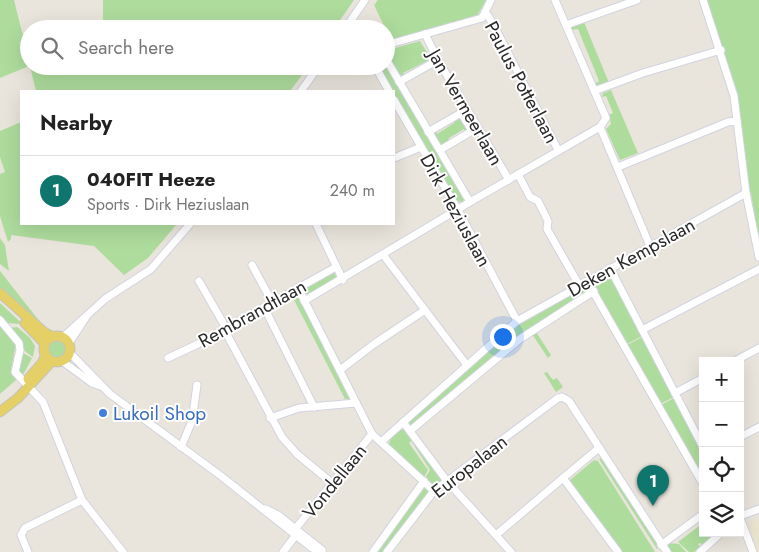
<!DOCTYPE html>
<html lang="en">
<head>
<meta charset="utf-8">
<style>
	body { margin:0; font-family:Jost,sans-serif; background:#f6f6f6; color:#222 }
	.controls { position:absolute; right:15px; bottom:15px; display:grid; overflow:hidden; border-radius:0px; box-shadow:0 5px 20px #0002 }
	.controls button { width:45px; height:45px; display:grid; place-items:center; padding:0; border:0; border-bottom:1px solid #e0e0e0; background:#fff; color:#222; font:25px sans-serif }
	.you { position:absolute; left:502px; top:336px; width:18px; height:18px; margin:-12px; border:4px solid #fff; border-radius:50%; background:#1a73e8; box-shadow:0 0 0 8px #1a73e833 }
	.badge { display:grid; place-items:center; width:32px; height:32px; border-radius:50%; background:#0f766e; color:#fff; font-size:16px; font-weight:700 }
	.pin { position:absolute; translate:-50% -41px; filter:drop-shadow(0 1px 2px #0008) }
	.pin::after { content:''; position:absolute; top:26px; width:18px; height:15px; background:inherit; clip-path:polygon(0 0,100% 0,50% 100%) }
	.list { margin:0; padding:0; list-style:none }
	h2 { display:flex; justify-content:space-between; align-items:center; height:65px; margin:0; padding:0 20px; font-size:21px }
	h2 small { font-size:16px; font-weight:400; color:#767676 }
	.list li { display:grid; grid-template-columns:32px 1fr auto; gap:15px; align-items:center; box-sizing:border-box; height:70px; padding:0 20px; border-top:1px solid #e0e0e0 }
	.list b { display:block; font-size:19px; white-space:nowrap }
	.list p { margin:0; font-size:16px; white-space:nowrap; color:#767676 }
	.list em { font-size:16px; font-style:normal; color:#767676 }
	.icon { flex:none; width:28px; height:28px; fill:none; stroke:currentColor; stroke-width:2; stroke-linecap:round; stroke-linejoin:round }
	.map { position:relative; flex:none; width:759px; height:552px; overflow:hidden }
	.search { position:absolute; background:#fff; box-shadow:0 5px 20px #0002; left:20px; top:20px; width:375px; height:55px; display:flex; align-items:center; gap:12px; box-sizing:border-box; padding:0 18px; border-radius:28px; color:#767676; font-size:19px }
	.panel { position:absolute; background:#fff; box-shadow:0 5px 20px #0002; left:20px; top:90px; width:375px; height:135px; border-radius:0px }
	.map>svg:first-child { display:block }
	.education { fill:#eae3cd }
	.green { fill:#aedc9d }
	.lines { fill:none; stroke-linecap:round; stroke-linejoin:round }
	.minor-casing { stroke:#d1d3e1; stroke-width:9 }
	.major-casing { stroke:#c3c3c3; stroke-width:11 }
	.minor { stroke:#fff; stroke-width:7 }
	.major { stroke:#e4d067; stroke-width:9 }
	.shop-dot { fill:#3f7fe0; stroke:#fff; stroke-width:2 }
	.labels { text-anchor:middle; stroke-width:4; stroke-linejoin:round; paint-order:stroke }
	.street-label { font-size:19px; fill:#292929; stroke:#fff }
	.shop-label { font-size:19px; fill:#366cbe; stroke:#fff; text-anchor:start }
</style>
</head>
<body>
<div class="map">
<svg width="759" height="552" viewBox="0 0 759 552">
	<rect width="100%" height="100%" fill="#eae5dc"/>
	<path class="education" d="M759,520V552H756L746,524Z"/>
	<g class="green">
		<path d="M0,0H14L23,36L29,35V66L0,78Z"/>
		<path d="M103,0H354L334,29H61L103,21Z"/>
		<path d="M378,0H486L477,16L391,40L374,5Z"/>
		<path d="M706,0H759V245L751,193L747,190L732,81Z"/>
		<path d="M584,22L609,83L598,86L594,84L599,81L578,29L572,30V26Z"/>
		<path d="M420,41L431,59L403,73L405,75H400L388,55V50Z"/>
		<path d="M386,63L465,199L462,202L455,201L377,66H386Z"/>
		<path d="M30,66H309L290,91H36Z"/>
		<path d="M611,90L638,153L620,160L606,129L611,124L609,115L613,113L606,96L602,97L603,93Z"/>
		<path d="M456,117H460L468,129L464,134V129L449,138L447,145H440L434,133L437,129V134L454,123Z"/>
		<path d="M21,122V224H177L148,258L124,275L94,246L11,235V239L8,242L0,216V174L5,172L0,157V131Z"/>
		<path d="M0,238L5,245L9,271L0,264Z"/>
		<path d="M0,271L44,327L0,289Z"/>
		<path d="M334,272L337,278L310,296L304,294L303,289Z"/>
		<path d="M606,275L611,278L642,336L627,344L594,285L595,281Z"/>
		<path d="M586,285L589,291L522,334L410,426L408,422L514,328Z"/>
		<path d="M296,294L350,395L349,399H345L292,296Z"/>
		<path d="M0,303L30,331L19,324L7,323L0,315Z"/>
		<path d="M0,324L16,343L11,370L16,380L0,394Z"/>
		<path d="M17,327L30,338L35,346L33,357L22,349L19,337L10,328Z"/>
		<path d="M536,332L551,355L548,358L532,334Z"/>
		<path d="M642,337L674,397L660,404L627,345Z"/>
		<circle cx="58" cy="349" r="9"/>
		<path d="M23,353L32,358L22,377C16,371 17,358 23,353Z"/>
		<path d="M547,372L553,380L557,378L563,387L556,392L544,373Z"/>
		<path d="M674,398L703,452V479L661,405Z"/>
		<path d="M405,429L414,439L409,443L428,470L424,477L389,445C389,438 397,430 405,429Z"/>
		<path d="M415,441L442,480L438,484H432L425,478L430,470L412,442Z"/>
		<path d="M602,458L659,547L657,549L599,459Z"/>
		<path d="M594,460L598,461L655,552H621L569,481Z"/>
		<path d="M425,487L428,492L383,552H375Z"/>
		<path d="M703,523V533H716L702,545L700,543L698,544L700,547L694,552H689L678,542Z"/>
		<path d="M668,543L679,544L686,552H672L665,545Z"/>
	</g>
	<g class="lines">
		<g class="minor-casing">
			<g id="minor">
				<path d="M555,0L606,118L600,127L650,246"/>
				<path d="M703,0L734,96L746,193L759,257"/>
				<path d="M486,13L493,24L558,150"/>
				<path d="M566,25L637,0"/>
				<path d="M345,29L365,0"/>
				<path d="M425,34L438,60L509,180"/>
				<path d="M386,45L482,18L491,0"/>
				<path d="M386,59L470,202"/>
				<path d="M375,66L389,91"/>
				<path d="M399,82L438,60"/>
				<path d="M301,91L319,66"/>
				<path d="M594,91L643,73L721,50"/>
				<path d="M394,100L458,210L517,321"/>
				<path d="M428,132L461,113L472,131L440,150"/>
				<path d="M394,158L421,147"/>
				<path d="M618,167L728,122L737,121"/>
				<path d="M518,174L530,197L538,201L548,221L547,229L579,285"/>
				<path d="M316,224L343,280"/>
				<path d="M384,256L466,364"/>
				<path d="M252,265L272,302"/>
				<path d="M610,268L703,447"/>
				<path d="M199,281L226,328"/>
				<path d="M587,281L703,484"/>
				<path d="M298,288L372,434L434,491"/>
				<path d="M304,301L470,202L600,127"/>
				<path d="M264,307L314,407"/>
				<path d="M0,320L19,343L20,350L15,372L43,402L82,500L123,552"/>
				<path d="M224,329L282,437L297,454L332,483"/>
				<path d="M642,330L759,269"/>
				<path d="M63,337L105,299L151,269L190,224"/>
				<path d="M69,343L86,317"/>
				<path d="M70,353L110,394L221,476L312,548L322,552"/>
				<path d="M168,358L198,344L336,267"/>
				<path d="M62,361L92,383L100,386"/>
				<path d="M735,361L759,348"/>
				<path d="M340,370L374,344L425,310"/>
				<path d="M675,393L703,378"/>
				<path d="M270,418L299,408L356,403"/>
				<path d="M403,422L447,481L511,552"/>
				<path d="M411,430L520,339L594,291"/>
				<path d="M740,437L759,427"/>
				<path d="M381,442L517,321L746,193"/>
				<path d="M181,447L192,421L197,385"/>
				<path d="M599,448L563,478L618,552"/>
				<path d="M266,509L278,515L322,550"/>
				<path d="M740,516L759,509"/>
				<path d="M740,518L753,552"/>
				<path d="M496,535L563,478"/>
				<path d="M661,545L703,514"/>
				<path d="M28,552L21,535L25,528L82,500"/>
				<path d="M283,552L296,535V528L372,434"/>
				<path d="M373,552L424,481"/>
				<path d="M387,552L434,491L558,398L562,397L569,401L667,552"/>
				<path d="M700,552L721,533"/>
			</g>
		</g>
		<g class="major-casing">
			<g id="major">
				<path d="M0,293L44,332L53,337"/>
				<path d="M25,323L45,344"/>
				<circle cx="57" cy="349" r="13"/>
				<path d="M28,379L42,363L46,355"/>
				<path d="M0,412L18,398L52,361"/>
			</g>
		</g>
		<use href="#minor" class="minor"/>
		<use href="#major" class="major"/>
	</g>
	<circle class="shop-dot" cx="103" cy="413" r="5"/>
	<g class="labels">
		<g class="street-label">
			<text transform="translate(522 82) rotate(62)" y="7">Paulus Potterlaan</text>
			<text transform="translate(466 107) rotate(60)" y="7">Jan Vermeerlaan</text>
			<text transform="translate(456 210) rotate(61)" y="7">Dirk Heziuslaan</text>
			<text transform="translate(631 257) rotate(-29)" y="7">Deken Kempslaan</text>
			<text transform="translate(252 313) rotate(-29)" y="7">Rembrandtlaan</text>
			<text transform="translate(469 466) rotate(-38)" y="7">Europalaan</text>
			<text transform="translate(334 481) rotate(-51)" y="7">Vondellaan</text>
		</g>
		<g class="shop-label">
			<text x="113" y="420">Lukoil Shop</text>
		</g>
	</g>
</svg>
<div class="controls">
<button>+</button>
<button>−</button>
<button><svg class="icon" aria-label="locate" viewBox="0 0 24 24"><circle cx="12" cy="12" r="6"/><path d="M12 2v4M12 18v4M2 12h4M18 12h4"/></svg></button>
<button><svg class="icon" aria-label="layers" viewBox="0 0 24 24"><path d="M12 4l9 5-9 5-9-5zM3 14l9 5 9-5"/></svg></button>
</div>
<div class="you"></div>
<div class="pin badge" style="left:653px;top:506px">1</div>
<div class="search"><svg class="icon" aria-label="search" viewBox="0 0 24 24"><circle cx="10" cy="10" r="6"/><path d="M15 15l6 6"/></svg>Search here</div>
<section class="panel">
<h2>Nearby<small></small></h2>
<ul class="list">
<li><span class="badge">1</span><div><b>040FIT Heeze</b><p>Sports · Dirk Heziuslaan</p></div><em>240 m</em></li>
</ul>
</section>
</div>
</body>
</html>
